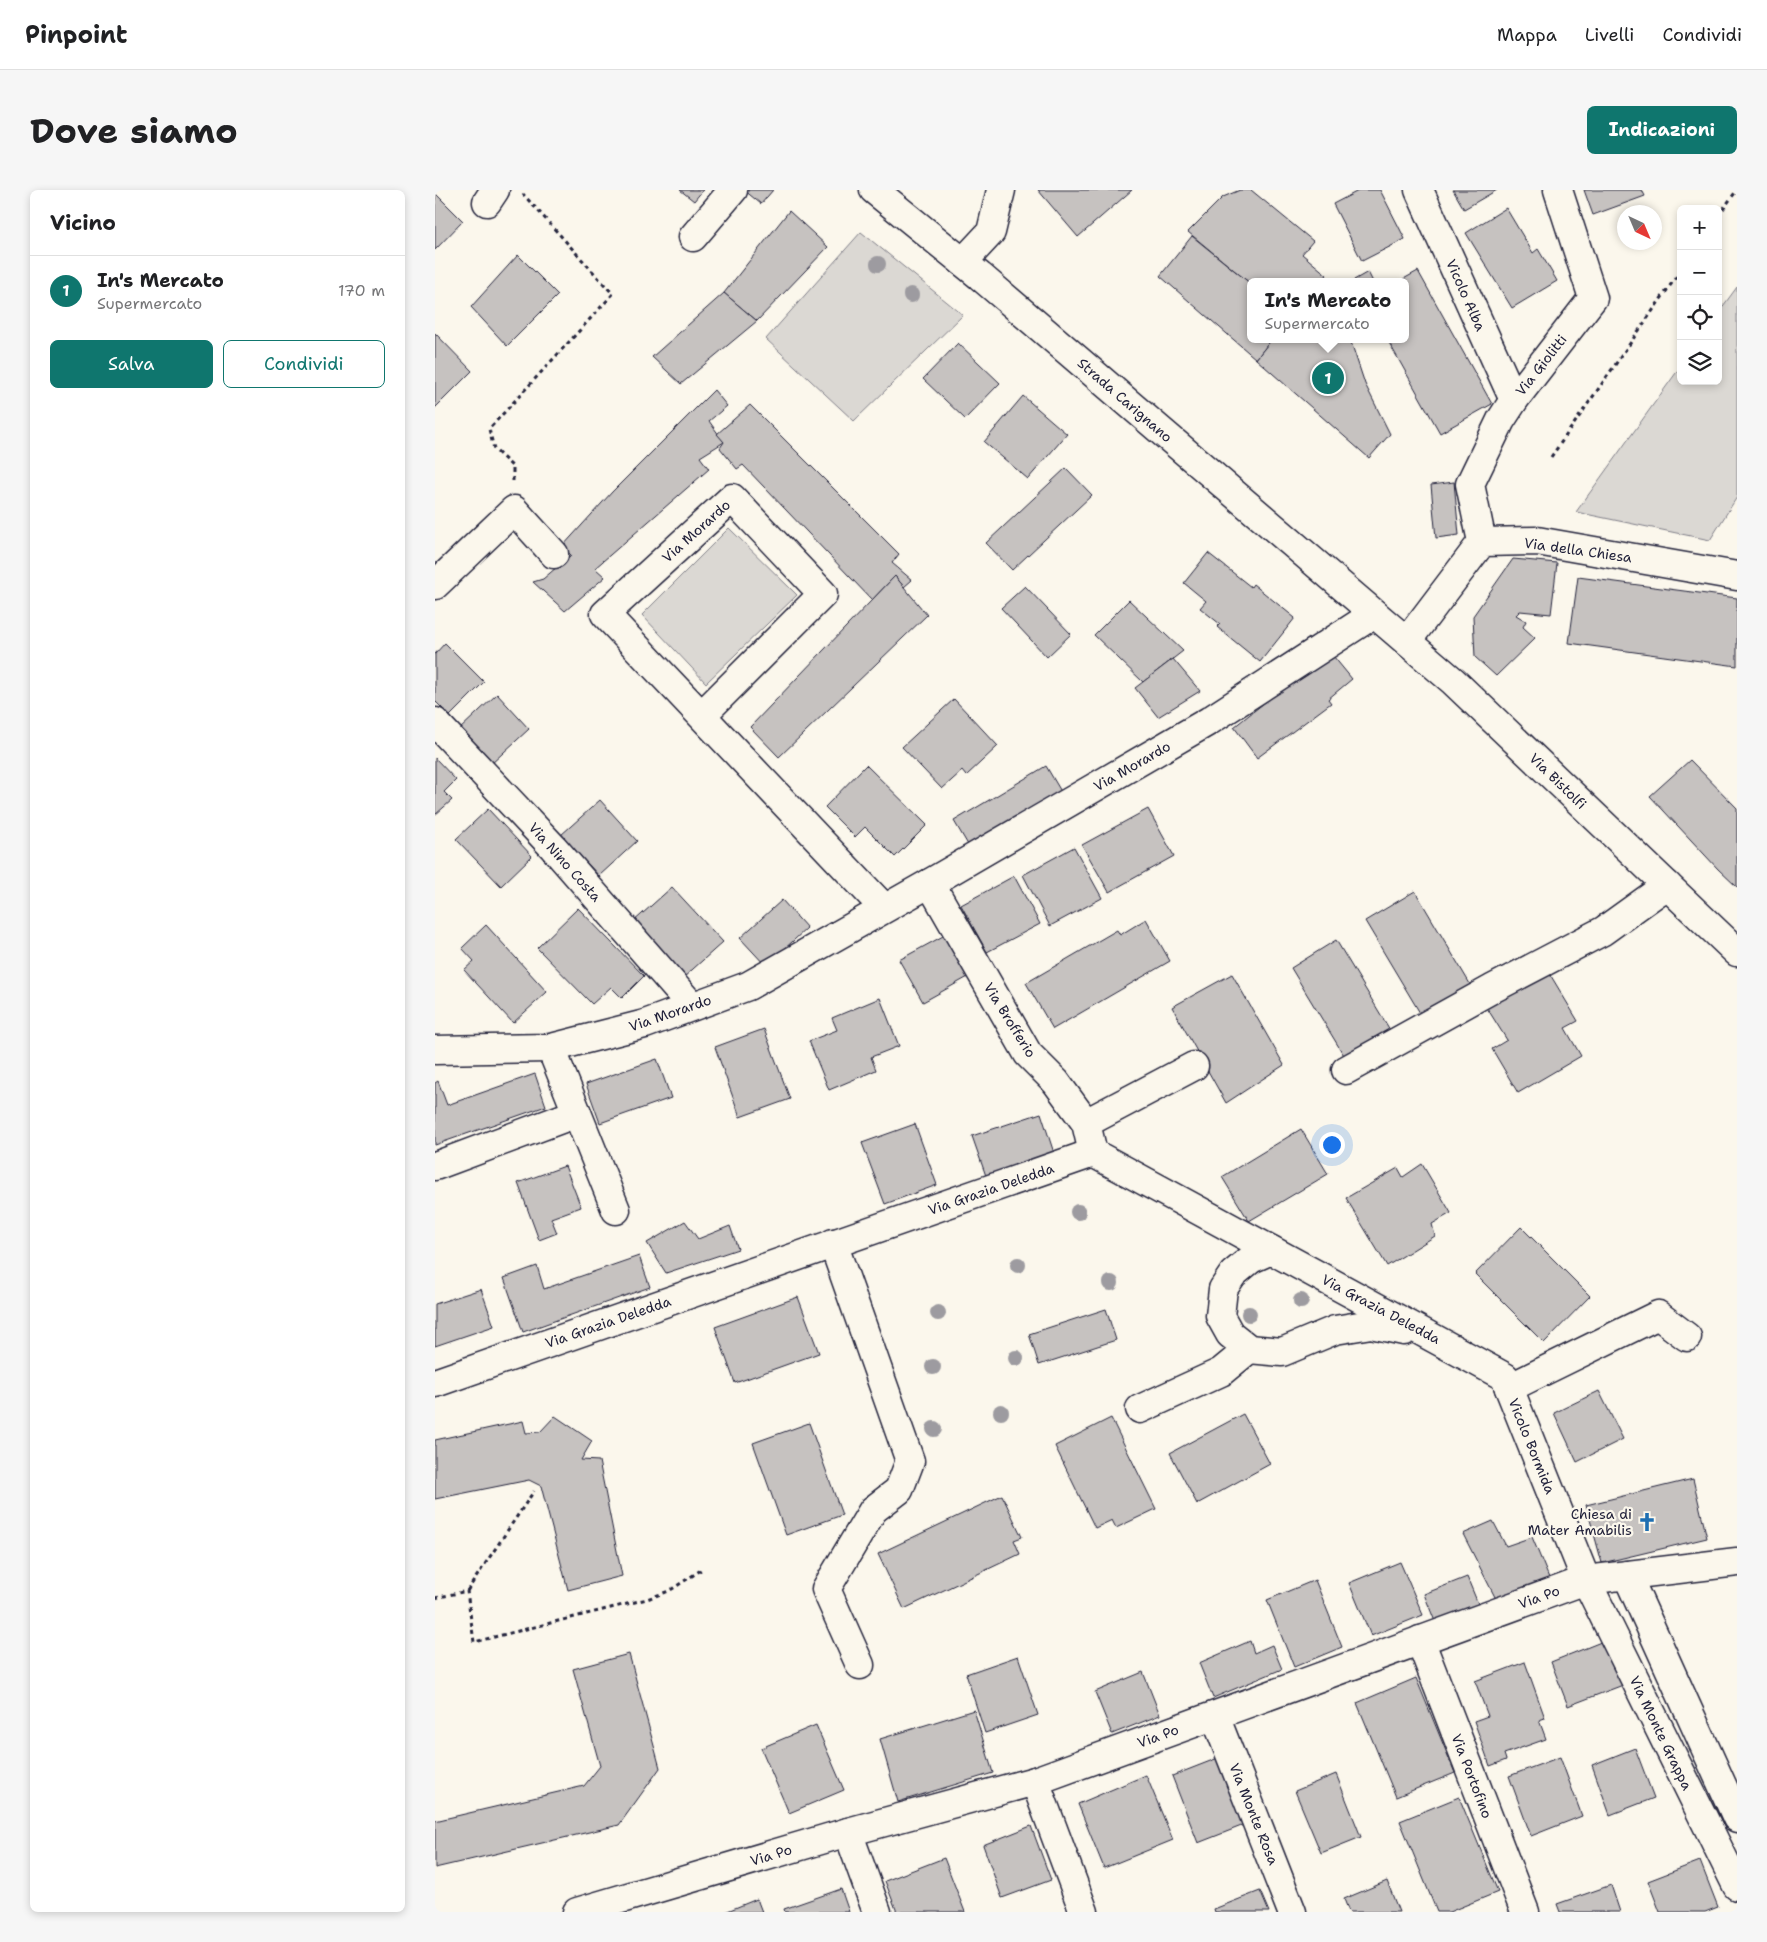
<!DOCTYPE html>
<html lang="it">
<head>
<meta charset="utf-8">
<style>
	body { margin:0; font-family:"Shantell Sans",sans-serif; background:#f6f6f6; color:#202124 }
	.controls { position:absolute; right:15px; top:15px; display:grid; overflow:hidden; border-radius:8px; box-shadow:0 2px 8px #0003 }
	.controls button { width:45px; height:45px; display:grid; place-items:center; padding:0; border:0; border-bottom:1px solid #e0e0e0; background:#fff; color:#202124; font:25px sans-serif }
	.compass { position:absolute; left:1182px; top:15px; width:45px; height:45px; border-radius:50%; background:#fff; box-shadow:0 2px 8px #0003; rotate:136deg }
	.you { position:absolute; left:896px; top:954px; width:18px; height:18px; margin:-12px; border:4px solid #fff; border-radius:50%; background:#1a73e8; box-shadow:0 0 0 8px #1a73e833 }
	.badge { display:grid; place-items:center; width:32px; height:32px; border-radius:50%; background:#0f766e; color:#fff; font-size:16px; font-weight:700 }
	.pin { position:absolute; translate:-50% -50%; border:2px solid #fff; box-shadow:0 1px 5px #0006 }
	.popup { position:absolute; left:812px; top:88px; width:162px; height:65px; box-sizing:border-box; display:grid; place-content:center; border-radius:8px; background:#fff; filter:drop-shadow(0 1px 4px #0005); font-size:16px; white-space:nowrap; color:#757577 }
	.popup b { font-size:19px; color:#202124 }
	.popup::after { content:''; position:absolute; left:50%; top:100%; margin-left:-10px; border:10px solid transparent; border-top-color:#fff }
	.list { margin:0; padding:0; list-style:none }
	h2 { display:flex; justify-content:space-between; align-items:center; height:65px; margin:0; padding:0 20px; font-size:21px }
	h2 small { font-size:16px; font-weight:400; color:#757577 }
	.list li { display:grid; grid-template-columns:32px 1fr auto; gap:15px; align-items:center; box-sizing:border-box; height:70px; padding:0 20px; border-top:1px solid #e0e0e0 }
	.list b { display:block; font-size:19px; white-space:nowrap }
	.list p { margin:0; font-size:16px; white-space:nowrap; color:#757577 }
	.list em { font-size:16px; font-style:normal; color:#757577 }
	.actions { display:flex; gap:10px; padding:15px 20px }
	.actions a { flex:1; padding:11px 0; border:1px solid #0f766e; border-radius:8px; text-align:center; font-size:18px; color:#0f766e }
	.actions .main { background:#0f766e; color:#fff }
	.icon { flex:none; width:28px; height:28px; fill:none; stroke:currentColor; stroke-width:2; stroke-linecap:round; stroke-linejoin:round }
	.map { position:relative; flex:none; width:1302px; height:1722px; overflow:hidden; border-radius:8px }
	header { display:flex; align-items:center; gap:30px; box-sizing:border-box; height:70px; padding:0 25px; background:#fff; border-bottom:1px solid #e0e0e0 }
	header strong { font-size:24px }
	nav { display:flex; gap:28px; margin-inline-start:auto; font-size:18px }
	.intro { display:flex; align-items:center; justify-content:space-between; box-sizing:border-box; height:120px; padding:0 30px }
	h1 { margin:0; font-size:35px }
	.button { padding:12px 22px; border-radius:8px; background:#0f766e; color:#fff; font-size:18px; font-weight:700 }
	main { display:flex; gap:30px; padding:0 30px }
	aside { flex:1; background:#fff; border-radius:8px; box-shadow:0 2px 8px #0003 }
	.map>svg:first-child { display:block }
	.green { fill:#dbd8d3; stroke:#7e7d87 }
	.building { fill:#c6c2c0; stroke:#22223b }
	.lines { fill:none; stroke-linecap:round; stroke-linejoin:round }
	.minor-casing { stroke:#22223b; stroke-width:31 }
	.path { stroke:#22223b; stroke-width:3; stroke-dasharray:4 4; stroke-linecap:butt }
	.minor { stroke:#fbf7ec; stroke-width:28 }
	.tree { fill:#9d9ba0 }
	.labels { text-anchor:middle; stroke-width:4.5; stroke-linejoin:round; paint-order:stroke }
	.street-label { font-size:14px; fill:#22223b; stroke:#fbf7ec }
	.poi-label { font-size:14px; fill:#22223b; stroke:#fbf7ec; text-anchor:end }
</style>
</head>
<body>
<header>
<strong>Pinpoint</strong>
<nav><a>Mappa</a><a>Livelli</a><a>Condividi</a></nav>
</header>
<div class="intro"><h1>Dove siamo</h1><a class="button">Indicazioni</a></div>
<main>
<aside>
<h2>Vicino<small></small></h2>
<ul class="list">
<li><span class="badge">1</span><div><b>In's Mercato</b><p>Supermercato</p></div><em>170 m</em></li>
</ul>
<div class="actions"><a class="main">Salva</a><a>Condividi</a></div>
</aside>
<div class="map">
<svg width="1302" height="1722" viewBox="0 0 1302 1722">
	<rect width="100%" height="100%" fill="#fbf7ec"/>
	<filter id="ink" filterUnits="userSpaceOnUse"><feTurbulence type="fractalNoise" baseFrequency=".02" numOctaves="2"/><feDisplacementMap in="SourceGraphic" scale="10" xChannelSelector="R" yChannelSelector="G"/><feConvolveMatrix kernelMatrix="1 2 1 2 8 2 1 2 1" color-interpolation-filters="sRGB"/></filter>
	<g filter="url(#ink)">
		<g class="green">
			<path d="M426,42L528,125L419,231L331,149Z"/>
			<path d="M1302,97V307L1275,350L1141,322L1246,176V191H1283V123Z"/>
			<path d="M294,338L362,405L271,493L207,425Z"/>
		</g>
		<g class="building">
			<path d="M245,0H268L259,11Z"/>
			<path d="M309,0H338L326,14Z"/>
			<path d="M603,0H697L643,47Z"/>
			<path d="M805,0H816L878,51L867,64L892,85L886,92H816V94L753,42L788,7Z"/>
			<path d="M925,0H945L970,49L927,71L898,14Z"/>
			<path d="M1018,0H1062L1029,19Z"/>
			<path d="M1149,0H1207L1210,6L1158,25Z"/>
			<path d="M0,3L28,31L0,60Z"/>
			<path d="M1071,18L1098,63L1103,59L1122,91L1077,118L1031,43Z"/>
			<path d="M354,21L393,57L322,131L289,103Z"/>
			<path d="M757,46L816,94V149H837L821,169L725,86Z"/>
			<path d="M83,65L123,105L72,156L36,117Z"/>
			<path d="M983,81L1057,214L1005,243L952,149H970V92H963Z"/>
			<path d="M933,82L938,92H920L919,90Z"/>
			<path d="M289,103L322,131L246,194L217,167Z"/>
			<path d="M0,143L37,181L0,218Z"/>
			<path d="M837,149H915L930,194L955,244L934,268L821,169Z"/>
			<path d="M523,153L565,193L530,229L488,189Z"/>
			<path d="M279,200L292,216L274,231L289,252L265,267L274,279L160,378L170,387L130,421L98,392L108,389L136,365L127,357L177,302Z"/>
			<path d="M588,206L632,244L593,289L549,252Z"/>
			<path d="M315,215L464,364L457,373L477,390L469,397L460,386L437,410L308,275L302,279L285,258L289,252L282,244Z"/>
			<path d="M631,278L657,305L577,380L551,353Z"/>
			<path d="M1019,292L1024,345L1001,348L996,295Z"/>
			<path d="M773,363L816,397L818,394L860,428L825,472L782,437L785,434L765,418L771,411L749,393Z"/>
			<path d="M1078,369L1122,373L1116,424L1085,421L1081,425L1091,431L1088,437L1100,448L1061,486L1040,467L1038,426Z"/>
			<path d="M460,386L492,425L344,567L315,537Z"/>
			<path d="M1143,387L1302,408V476L1134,453Z"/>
			<path d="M590,396L636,444L612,467L566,418Z"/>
			<path d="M694,410L748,461L708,492L659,445Z"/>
			<path d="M10,453L49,492L15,526L0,511V464Z"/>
			<path d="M894,461L917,489L893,509L896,513L822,568L799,537Z"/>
			<path d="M738,469L765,501L723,527L700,498Z"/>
			<path d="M62,504L94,539L55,575L23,541Z"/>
			<path d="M519,509L563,556L531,586L527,581L507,599L467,557Z"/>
			<path d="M0,568L21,590L9,602L17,610L0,625Z"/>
			<path d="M1255,570L1302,618V697L1283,679L1215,606Z"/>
			<path d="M431,575L492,635L460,667L430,637L420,647L390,617Z"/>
			<path d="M611,576L631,610L539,665L519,631Z"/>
			<path d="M165,610L202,651L164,686L126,645Z"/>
			<path d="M53,619L97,666L66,696L21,649Z"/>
			<path d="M713,619L739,666L674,702L647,655Z"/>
			<path d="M639,657L667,708L615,736L588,685Z"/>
			<path d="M579,686L605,734L552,762L526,715Z"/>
			<path d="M237,697L288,752L248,788L197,733Z"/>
			<path d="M980,701L1038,799L988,828L930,731Z"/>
			<path d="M347,710L372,738L331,776L305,748Z"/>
			<path d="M143,718L209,786L187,808L176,797L157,814L102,758Z"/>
			<path d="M711,729L735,771L618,839L591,793L682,740L685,745Z"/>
			<path d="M51,735L112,802L78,833L29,780L39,771L27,758Z"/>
			<path d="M510,745L533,787L488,812L464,770Z"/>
			<path d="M901,750L958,845L913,872L856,778Z"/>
			<path d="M1113,781L1143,831L1130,838L1146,866L1083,903L1057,859L1072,850L1052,818Z"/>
			<path d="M797,784L849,875L791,913L737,817Z"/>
			<path d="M445,808L464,856L436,867L441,880L394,900L374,851L402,840L397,828Z"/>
			<path d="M329,839L355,909L305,927L280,857Z"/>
			<path d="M222,869L236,908L165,933L151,894Z"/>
			<path d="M100,884L111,916L0,955V893L3,891L12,915Z"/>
			<path d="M606,923L619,963L551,986L537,946Z"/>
			<path d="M480,934L502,995L450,1014L427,953Z"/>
			<path d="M866,939L893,984L814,1031L787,987Z"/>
			<path d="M987,974L1016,1023L997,1034L1000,1046L952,1076L911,1008L963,978L968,987Z"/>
			<path d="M130,976L146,1017L116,1028L122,1043L104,1050L83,993Z"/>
			<path d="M250,1031L263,1049L295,1036L303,1059L231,1083L212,1053Z"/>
			<path d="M1086,1037L1155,1106L1109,1153L1040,1084Z"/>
			<path d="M204,1066L215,1097L88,1142L69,1088L102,1076L109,1099Z"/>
			<path d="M46,1099L59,1136L0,1156V1114Z"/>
			<path d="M363,1107L384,1163L300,1193L280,1137Z"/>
			<path d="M671,1119L681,1150L604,1175L594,1144Z"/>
			<path d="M1164,1201L1188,1249L1142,1272L1119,1223Z"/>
			<path d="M808,1224L835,1274L762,1314L735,1263Z"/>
			<path d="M120,1226L157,1251L146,1270L164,1271L187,1386L133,1400L106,1296L94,1290L0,1309V1250L88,1231L91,1243L105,1242Z"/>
			<path d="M676,1228L721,1319L681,1338L677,1330L660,1338L620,1256Z"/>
			<path d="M374,1233L407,1325L351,1345L318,1253Z"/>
			<path d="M1258,1289L1272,1348L1167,1373L1151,1315Z"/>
			<path d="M567,1305L587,1347L579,1350L585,1364L469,1419L443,1364Z"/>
			<path d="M1058,1331L1071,1356L1097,1347L1114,1388L1061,1409L1028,1344Z"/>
			<path d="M965,1372L988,1425L936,1446L914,1393Z"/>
			<path d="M1032,1387L1044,1416L1001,1434L989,1404Z"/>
			<path d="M880,1390L907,1457L859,1477L832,1410Z"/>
			<path d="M1171,1450L1188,1495L1133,1516L1116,1472Z"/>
			<path d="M815,1451L819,1463L837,1455L847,1479L778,1508L764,1473Z"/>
			<path d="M194,1464L225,1578L184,1635L0,1678V1631L149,1596L165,1576L138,1479Z"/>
			<path d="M583,1466L603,1525L550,1543L531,1484Z"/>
			<path d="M1090,1472L1110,1528L1104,1530L1111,1549L1069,1564L1071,1570L1055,1576L1039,1531L1053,1526L1040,1491Z"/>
			<path d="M708,1482L725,1525L677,1544L660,1502Z"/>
			<path d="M981,1488L1020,1583L961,1607L922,1513Z"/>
			<path d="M539,1520L558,1583L463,1612L445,1549Z"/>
			<path d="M381,1535L409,1600L354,1623L326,1558Z"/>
			<path d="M1200,1558L1219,1608L1175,1625L1157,1575Z"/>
			<path d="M1125,1567L1147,1626L1096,1646L1074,1586Z"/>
			<path d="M783,1568L809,1635L763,1653L737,1586Z"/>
			<path d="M901,1584L926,1647L886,1663L860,1601Z"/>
			<path d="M711,1585L738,1650L669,1678L643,1614Z"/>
			<path d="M1024,1607L1063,1702L1014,1722H1002L965,1631Z"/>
			<path d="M596,1636L616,1690L567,1708L548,1655Z"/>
			<path d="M509,1668L530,1722H462L450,1691Z"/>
			<path d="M1265,1671L1283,1717L1270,1722H1225L1213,1691Z"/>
			<path d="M952,1691L964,1722H914L909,1709Z"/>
			<path d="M1176,1695L1185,1722H1125L1122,1714Z"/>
			<path d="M406,1699L414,1722H350L349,1719Z"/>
			<path d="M825,1701L834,1722H780L779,1719Z"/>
			<path d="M322,1709L327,1722H290Z"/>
		</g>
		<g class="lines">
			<g class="minor-casing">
				<g id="minor">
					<path d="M439,0L545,86L1018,491L1302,762"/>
					<path d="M984,0L1079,210"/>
					<path d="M52,12L60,0"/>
					<path d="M258,47L298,0"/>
					<path d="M528,72L556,42L566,0"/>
					<path d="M1047,352L1035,294L1066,230L1079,210L1158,108L1123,0"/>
					<path d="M0,395L79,320L119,364"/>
					<path d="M972,451L1047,352L1102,351L1302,386"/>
					<path d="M267,525L388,404L297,308L170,424L449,718"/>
					<path d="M0,532L118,657L257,816"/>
					<path d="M495,693L593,864L621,892L651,933L658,963"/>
					<path d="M116,858L181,1020"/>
					<path d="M0,860L116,858L210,834L313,796L495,693L774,531L939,424"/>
					<path d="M911,880L1057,799L1168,741L1232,695"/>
					<path d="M651,933L759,876"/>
					<path d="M0,976L142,923"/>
					<path d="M398,1053L475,1271L464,1300L438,1320L391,1399L425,1475"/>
					<path d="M836,1060L816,1069L798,1084L788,1099L785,1126L795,1144L814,1159L847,1162L900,1140L936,1134L969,1141"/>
					<path d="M1252,1147L1223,1125L1074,1198L1151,1390L1302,1696"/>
					<path d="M0,1193L658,963L1070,1187L1074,1198"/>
					<path d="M705,1219L786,1182L814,1159"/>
					<path d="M1192,1385L1302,1628"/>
					<path d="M985,1450L1090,1722"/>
					<path d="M780,1526L857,1722"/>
					<path d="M600,1591L649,1722"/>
					<path d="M413,1642L442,1722"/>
					<path d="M142,1722L413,1642L600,1591L1151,1390L1302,1372"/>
				</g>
			</g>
			<g class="path">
				<path d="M1283,26L1302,0"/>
				<path d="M1116,267L1246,80"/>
				<path d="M78,291V277L59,259L54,239L178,104L88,4"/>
				<path d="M32,1401L99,1301"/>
				<path d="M0,1408L32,1401L39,1452L212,1409L234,1401L266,1380"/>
			</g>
			<use href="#minor" class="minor"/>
		</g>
		<g class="tree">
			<circle cx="443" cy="74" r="8"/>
			<circle cx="476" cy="105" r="8"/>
			<circle cx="643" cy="1022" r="8"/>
			<circle cx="583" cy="1075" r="8"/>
			<circle cx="676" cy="1093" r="8"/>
			<circle cx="866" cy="1111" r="8"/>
			<circle cx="503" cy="1123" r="8"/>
			<circle cx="814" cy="1124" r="8"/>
			<circle cx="581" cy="1168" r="8"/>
			<circle cx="498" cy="1177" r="8"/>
			<circle cx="566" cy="1222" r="8"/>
			<circle cx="499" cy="1239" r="8"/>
		</g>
	</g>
	<defs>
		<g id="church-bare" transform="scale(1.5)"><path d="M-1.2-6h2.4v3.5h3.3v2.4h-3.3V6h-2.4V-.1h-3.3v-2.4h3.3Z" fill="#1f6fb2" stroke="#fbf7ec" stroke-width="2.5" paint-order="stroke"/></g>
	</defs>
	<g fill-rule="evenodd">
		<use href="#church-bare" x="1212" y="1332"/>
	</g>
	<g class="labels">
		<g class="street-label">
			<text transform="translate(1031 105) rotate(66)" y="5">Vicolo Alba</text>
			<text transform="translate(1106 175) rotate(-52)" y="5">Via Giolitti</text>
			<text transform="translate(690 210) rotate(41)" y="5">Strada Carignano</text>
			<text transform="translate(261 341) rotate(-42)" y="5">Via Morardo</text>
			<text transform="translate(1143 360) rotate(8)" y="5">Via della Chiesa</text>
			<text transform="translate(697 576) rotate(-30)" y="5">Via Morardo</text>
			<text transform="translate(1123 591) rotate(44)" y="5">Via Bistolfi</text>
			<text transform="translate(130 672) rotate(48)" y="5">Via Nino Costa</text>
			<text transform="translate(235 823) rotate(-19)" y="5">Via Morardo</text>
			<text transform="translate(575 830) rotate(58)" y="5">Via Brofferio</text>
			<text transform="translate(556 999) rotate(-19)" y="5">Via Grazia Deledda</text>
			<text transform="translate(946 1119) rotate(28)" y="5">Via Grazia Deledda</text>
			<text transform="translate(173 1132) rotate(-19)" y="5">Via Grazia Deledda</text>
			<text transform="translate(1097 1256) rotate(68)" y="5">Vicolo Bormida</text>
			<text transform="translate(1104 1407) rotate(-20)" y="5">Via Po</text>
			<text transform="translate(1226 1543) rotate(64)" y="5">Via Monte Grappa</text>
			<text transform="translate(723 1546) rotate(-20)" y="5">Via Po</text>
			<text transform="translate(1037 1586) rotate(69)" y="5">Via Portofino</text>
			<text transform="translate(819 1624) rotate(68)" y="5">Via Monte Rosa</text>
			<text transform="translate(336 1665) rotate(-17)" y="5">Via Po</text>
		</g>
		<g class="poi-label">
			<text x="1197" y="1329">Chiesa di<tspan x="1197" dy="16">Mater Amabilis</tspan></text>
		</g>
	</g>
</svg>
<div class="controls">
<button>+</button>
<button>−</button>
<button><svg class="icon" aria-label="locate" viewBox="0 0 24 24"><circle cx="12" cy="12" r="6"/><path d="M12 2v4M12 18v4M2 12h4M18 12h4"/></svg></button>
<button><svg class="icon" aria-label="layers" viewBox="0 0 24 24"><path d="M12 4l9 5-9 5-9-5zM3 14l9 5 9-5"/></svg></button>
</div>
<svg class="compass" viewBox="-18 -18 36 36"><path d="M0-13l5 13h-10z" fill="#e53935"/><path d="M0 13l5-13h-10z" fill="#757577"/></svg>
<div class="you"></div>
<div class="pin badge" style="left:893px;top:188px">1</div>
<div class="popup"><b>In's Mercato</b>Supermercato</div>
</div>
</main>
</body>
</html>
